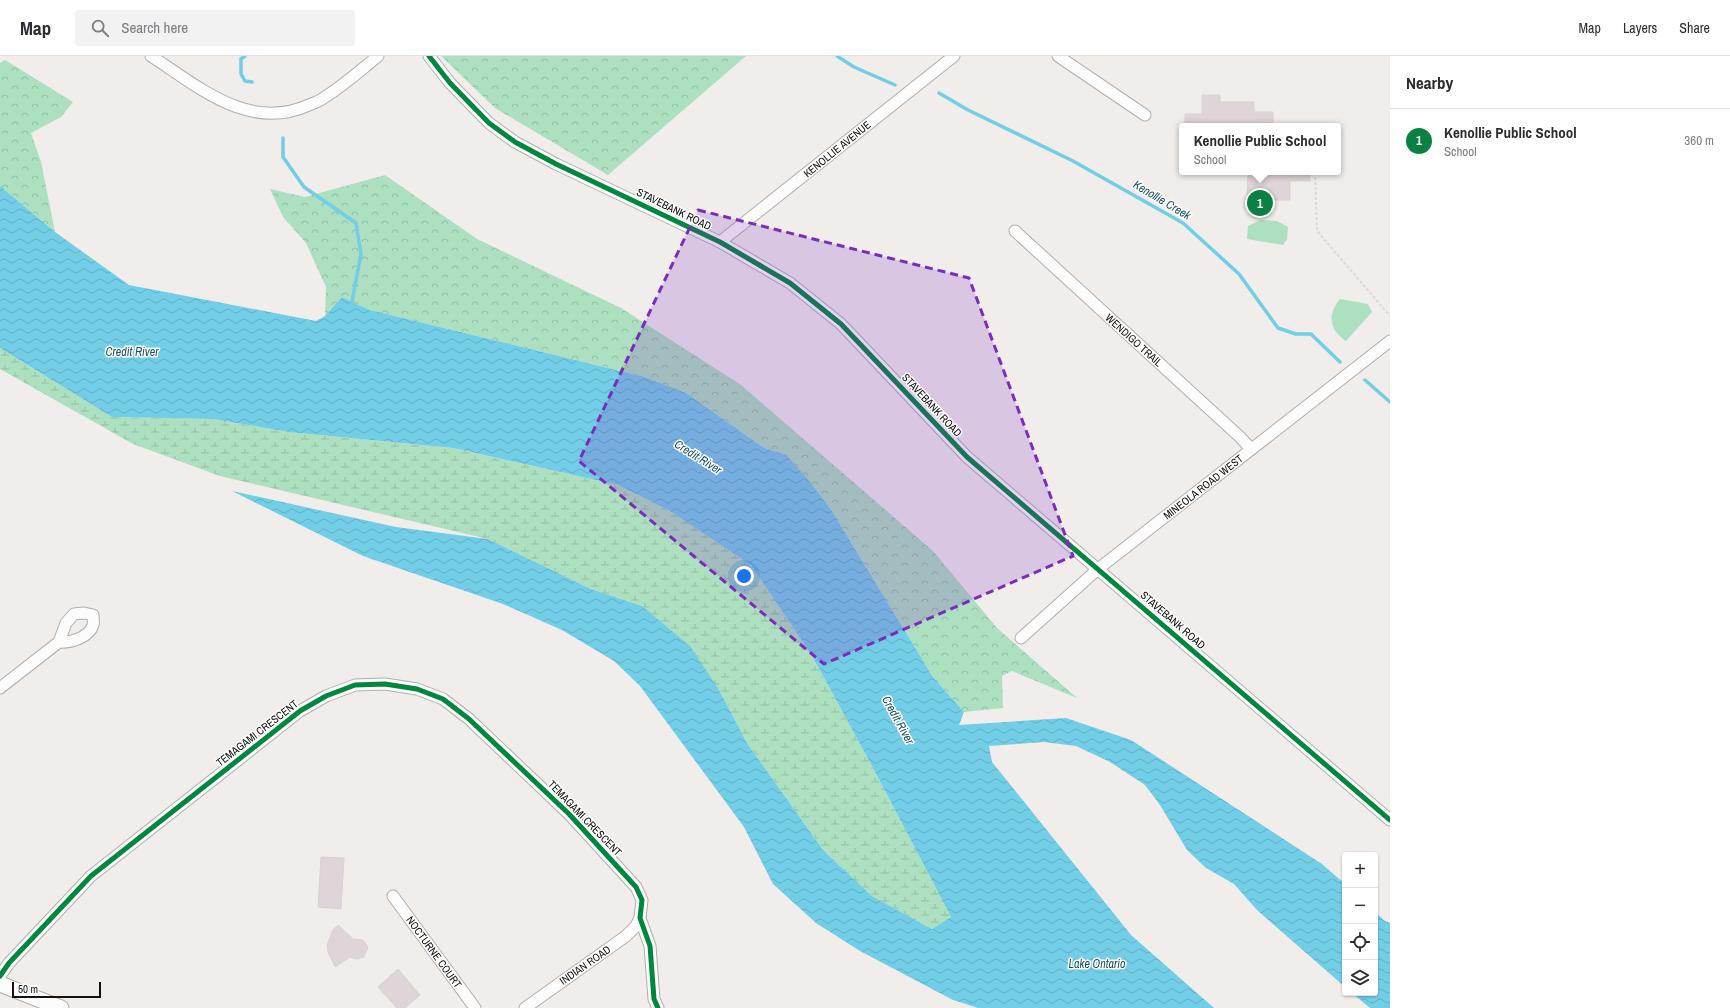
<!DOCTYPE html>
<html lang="en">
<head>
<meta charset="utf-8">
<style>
	body { margin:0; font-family:"Archivo Narrow",sans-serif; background:#f2f2f3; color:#2b2b33 }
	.controls { position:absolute; right:12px; bottom:12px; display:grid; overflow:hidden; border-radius:4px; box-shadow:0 1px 3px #0004 }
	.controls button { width:36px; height:36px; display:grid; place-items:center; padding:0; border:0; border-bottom:1px solid #e1e1e2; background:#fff; color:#2b2b33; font:20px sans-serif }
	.scale { position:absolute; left:12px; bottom:10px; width:89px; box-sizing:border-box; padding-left:4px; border:2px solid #141110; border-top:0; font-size:11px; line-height:14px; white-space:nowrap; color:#141110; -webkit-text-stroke:3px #fff; paint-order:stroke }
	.you { position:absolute; left:744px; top:520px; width:14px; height:14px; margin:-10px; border:3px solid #fff; border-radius:50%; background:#1a73e8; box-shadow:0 0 0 6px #1a73e833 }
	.badge { display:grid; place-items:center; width:26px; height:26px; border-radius:50%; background:#0b8043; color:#fff; font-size:13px; font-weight:700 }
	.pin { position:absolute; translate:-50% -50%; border:2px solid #fff; box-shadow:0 1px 4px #0006 }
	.popup { position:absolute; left:1179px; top:67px; width:162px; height:52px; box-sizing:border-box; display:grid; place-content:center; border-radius:4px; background:#fff; filter:drop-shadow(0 1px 3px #0005); font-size:13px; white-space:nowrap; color:#7c7c81 }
	.popup b { font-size:15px; color:#2b2b33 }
	.popup::after { content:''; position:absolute; left:50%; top:100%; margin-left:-8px; border:8px solid transparent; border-top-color:#fff }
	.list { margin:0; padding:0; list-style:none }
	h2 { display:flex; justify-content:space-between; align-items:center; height:52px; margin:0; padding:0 16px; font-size:17px }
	h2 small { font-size:13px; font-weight:400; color:#7c7c81 }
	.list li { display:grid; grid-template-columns:26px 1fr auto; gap:12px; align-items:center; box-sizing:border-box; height:64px; padding:0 16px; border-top:1px solid #e1e1e2 }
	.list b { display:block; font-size:15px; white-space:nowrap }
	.list p { margin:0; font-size:13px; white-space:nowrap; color:#7c7c81 }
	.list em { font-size:13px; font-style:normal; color:#7c7c81 }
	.icon { flex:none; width:22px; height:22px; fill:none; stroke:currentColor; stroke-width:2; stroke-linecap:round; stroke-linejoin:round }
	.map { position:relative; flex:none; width:1390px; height:952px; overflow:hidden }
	header { display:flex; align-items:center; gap:24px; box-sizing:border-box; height:56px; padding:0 20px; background:#fff; border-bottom:1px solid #e1e1e2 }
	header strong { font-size:19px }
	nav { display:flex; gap:22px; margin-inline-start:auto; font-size:14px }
	.search { width:280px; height:36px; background:#f2f2f3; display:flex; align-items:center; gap:10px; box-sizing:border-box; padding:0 14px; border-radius:4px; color:#7c7c81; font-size:15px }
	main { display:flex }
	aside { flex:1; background:#fff }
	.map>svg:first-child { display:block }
	.green { fill:#ade0c0 }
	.forest { fill:url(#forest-crowns) }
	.wetland { fill:url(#wetland-marsh) }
	.water { fill:url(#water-waves) }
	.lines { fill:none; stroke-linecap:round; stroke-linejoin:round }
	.stream { stroke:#72cee7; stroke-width:3.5 }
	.building { fill:#dfd4d7; stroke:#d6d3d2 }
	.minor-casing { stroke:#b1afad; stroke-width:13 }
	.secondary-casing { stroke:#b1afad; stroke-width:17 }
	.path { stroke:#dbd9d9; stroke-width:2; stroke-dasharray:3 2; stroke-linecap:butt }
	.minor { stroke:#fdfcfc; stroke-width:11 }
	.secondary { stroke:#fdfcfc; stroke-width:15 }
	.cycleway-casing { stroke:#fff; stroke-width:8 }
	.cycleway { stroke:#00873e; stroke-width:5 }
	.marked { fill:#7b2cbf; fill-opacity:0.2; stroke:#7b2cbf; stroke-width:3; stroke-dasharray:8 5; stroke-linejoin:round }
	.labels { text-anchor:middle; stroke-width:3; stroke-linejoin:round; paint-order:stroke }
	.street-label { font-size:11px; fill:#141110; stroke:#fff }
	.water-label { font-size:12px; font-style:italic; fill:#1b5161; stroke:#fff }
</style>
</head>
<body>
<header>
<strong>Map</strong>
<div class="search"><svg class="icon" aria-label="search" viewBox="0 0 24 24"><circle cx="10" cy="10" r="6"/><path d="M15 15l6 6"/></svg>Search here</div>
<nav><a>Map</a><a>Layers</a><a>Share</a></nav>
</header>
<main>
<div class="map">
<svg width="1390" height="952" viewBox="0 0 1390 952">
	<defs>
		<pattern id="forest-crowns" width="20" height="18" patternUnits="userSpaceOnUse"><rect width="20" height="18" fill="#ade0c0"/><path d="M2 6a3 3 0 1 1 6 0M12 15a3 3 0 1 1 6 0" fill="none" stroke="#94bfa4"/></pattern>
		<pattern id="wetland-marsh" width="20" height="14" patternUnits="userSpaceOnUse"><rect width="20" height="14" fill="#ade0c0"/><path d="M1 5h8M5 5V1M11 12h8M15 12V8" fill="none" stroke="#94bfa4"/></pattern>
		<pattern id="water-waves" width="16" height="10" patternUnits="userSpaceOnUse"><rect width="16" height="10" fill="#72cee7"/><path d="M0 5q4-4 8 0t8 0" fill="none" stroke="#62b0c5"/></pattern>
	</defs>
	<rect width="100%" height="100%" fill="#f0edeb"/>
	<g class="green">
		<path d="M1260,164L1277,165L1288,171L1287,183L1283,189L1247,183L1248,170Z"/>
		<path d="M1340,243L1368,248L1372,256L1346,285C1329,274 1327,258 1340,243Z"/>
	</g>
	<g class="forest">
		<path d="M441,0H746L608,119L495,52Z"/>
		<path d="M5,4L73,46L61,61L31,77L41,106L55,176L0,130V7Z"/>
		<path d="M385,119L477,183L621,252L741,329L933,495L997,572L1077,642L1012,615L1002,620L1003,652L964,656L933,621L830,452L807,422L786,400L764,392L686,337L645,321L370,254L342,241L325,260L326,231L306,187L283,161L270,133L305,141Z"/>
	</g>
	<path class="wetland" d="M0,292L112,361L213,363L289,376L453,392L618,429L670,455L751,509L811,598L873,712L951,861L932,873L872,840L823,794L747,687L718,632L642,550L591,533L488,483L220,420L133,388L0,313Z"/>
	<g class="water">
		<path d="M0,130L55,176L129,229L316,265L325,260L342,241L370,254L645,321L686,337L764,392L786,399L807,422L830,452L933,621L964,656L959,669L1066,662L1131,684L1322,808L1345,828V931L1257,854L1234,828L1206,812L1187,794L1160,749L1145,729L1110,706L1076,690L1044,686L989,690L992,706L1131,879L1214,952H978L953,944L860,895L816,867L773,828L744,771L640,630L614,605L562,574L503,548L363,500L232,435L396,471L488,483L591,533L642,550L690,590L718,632L747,687L823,794L872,840L932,873L951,861L873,712L811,598L751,509L670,455L618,429L453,392L289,376L213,363L112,361L0,292Z"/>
		<path d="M1375,856L1385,865L1390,867V952H1370L1352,937H1375Z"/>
	</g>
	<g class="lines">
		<g class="stream">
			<path d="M245,0L241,3V18L245,25L252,26"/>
			<path d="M837,0L854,11L895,29"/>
			<path d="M939,37L968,54L1073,105L1183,167L1239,218L1278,272L1296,278H1311L1340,306"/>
			<path d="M283,82V101L304,131L356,167L361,198L351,251"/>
			<path d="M1365,324L1390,346"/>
		</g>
	</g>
	<g class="building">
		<path d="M1202,39H1220V46H1254V56H1273V70H1185V58H1202Z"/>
		<path d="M1248,116H1310V125H1290V144H1247Z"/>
		<path d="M321,801L344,802L341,853L318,851Z"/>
		<path d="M338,869L353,883L363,884L368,891L364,901L357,903L350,901L335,911L328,896L327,889L333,874Z"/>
		<path d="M398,913L420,939L405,952H397L378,931Z"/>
	</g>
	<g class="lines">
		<g class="minor-casing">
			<g id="minor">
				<path d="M151,0C199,31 249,76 309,49C314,47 320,45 325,41C344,29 361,14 378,0"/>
				<path d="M429,0L450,27L489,67L515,86L556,108L720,186L790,227L841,268L967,401L1390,764"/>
				<path d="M1058,0L1145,59"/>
				<path d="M1015,175L1240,381L1251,393"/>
				<path d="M720,186L954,0"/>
				<path d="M1021,582L1098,513L1390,285"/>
				<path d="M0,632L59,586L66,567L74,558L84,557L93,559C93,563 94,566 93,569C89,582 70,587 59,586"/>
				<path d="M393,840L475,952"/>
				<path d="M0,920L9,907L91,820L300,655L326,640L355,629L385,628L417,633L443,643L469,663L569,758L636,831L642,844L640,862L650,890L654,943L658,952"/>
				<path d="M525,952L626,880L636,870L640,862"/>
			</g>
		</g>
		<g class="secondary-casing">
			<path id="secondary" d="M0,928L61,952"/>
		</g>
		<path class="path" d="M1315,116L1317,175L1390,260"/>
		<use href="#minor" class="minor"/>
		<use href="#secondary" class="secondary"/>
		<g class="cycleway-casing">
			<g id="cycleway">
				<path d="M429,0L450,27L489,67L515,86L556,108L720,186L790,227L841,268L967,401L1390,764"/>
				<path d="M0,920L9,907L91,820L300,655L326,640L355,629L385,628L417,633L443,643L469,663L569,758L636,831L642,844L640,862L650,890L654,943L658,952"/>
			</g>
		</g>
		<use href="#cycleway" class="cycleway"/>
	</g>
	<path class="marked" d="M698,154L969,222L1073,500L824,608L579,405Z"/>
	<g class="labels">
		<g class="street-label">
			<text transform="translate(837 93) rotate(-39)" y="4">KENOLLIE AVENUE</text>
			<text transform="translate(674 153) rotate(26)" y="4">STAVEBANK ROAD</text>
			<text transform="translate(1134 284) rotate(42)" y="4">WENDIGO TRAIL</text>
			<text transform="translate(932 349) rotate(47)" y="4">STAVEBANK ROAD</text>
			<text transform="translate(1203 431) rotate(-38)" y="4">MINEOLA ROAD WEST</text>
			<text transform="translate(1173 564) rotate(41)" y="4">STAVEBANK ROAD</text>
			<text transform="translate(257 677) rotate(-38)" y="4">TEMAGAMI CRESCENT</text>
			<text transform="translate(585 762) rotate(46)" y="4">TEMAGAMI CRESCENT</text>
			<text transform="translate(434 896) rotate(54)" y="4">NOCTURNE COURT</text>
			<text transform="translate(585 909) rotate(-35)" y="4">INDIAN ROAD</text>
		</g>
		<g class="water-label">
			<text transform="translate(1162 144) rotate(31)" y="4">Kenollie Creek</text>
			<text x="132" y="300">Credit River</text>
			<text transform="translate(698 401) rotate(32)" y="4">Credit River</text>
			<text transform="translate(898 664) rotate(61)" y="4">Credit River</text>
			<text x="1097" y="912">Lake Ontario</text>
		</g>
	</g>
</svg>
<div class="controls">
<button>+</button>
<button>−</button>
<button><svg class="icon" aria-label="locate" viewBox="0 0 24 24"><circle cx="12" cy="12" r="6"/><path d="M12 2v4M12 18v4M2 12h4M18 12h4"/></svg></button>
<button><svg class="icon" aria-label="layers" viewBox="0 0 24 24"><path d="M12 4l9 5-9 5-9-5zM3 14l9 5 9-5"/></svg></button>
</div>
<div class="scale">50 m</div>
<div class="you"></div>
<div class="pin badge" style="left:1260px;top:147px">1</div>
<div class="popup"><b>Kenollie Public School</b>School</div>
</div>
<aside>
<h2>Nearby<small></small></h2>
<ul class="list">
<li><span class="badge">1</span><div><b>Kenollie Public School</b><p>School</p></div><em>360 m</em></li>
</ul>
</aside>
</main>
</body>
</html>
